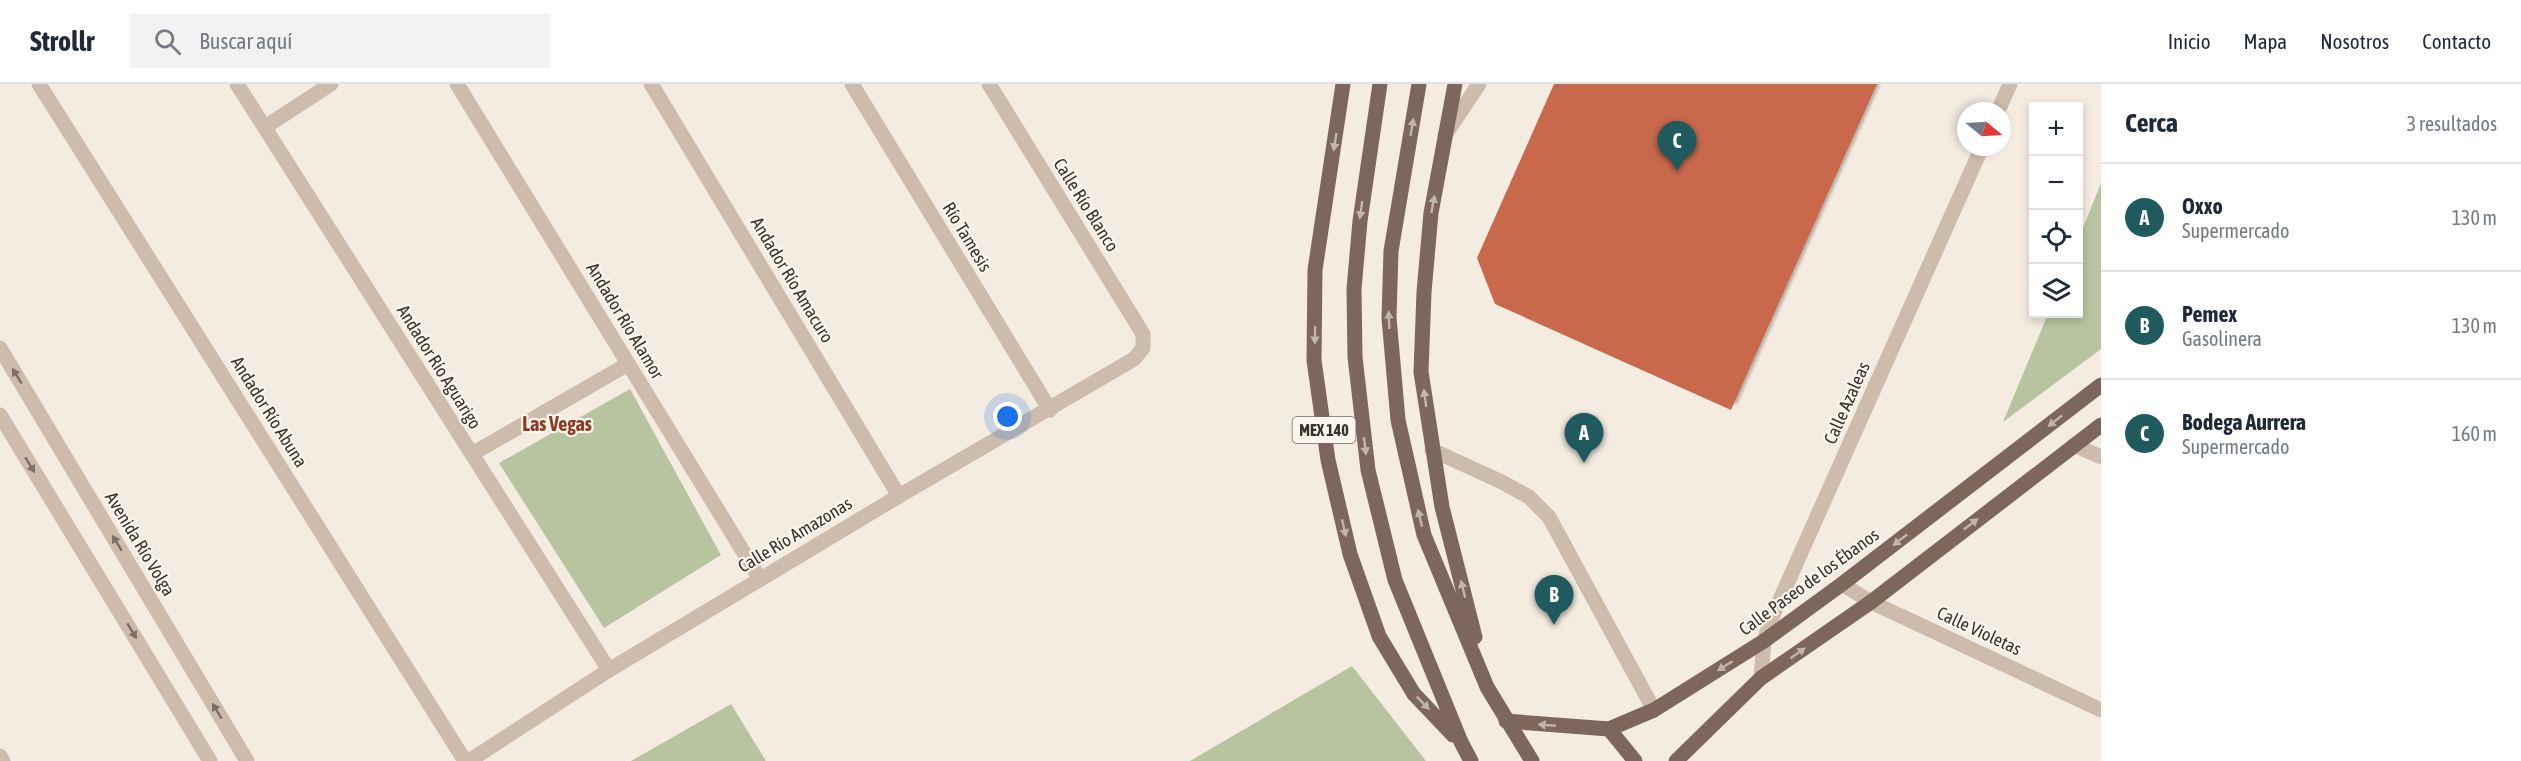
<!DOCTYPE html>
<html lang="es">
<head>
<meta charset="utf-8">
<style>
	body { margin:0; font-family:"Asap Condensed",sans-serif; background:#f2f2f3; color:#1f2937 }
	.controls { position:absolute; right:18px; top:18px; display:grid; overflow:hidden; border-radius:0px; box-shadow:0 3px 9px #0003 }
	.controls button { width:54px; height:54px; display:grid; place-items:center; padding:0; border:0; border-bottom:2px solid #e0e1e3; background:#fff; color:#1f2937; font:30px sans-serif }
	.compass { position:absolute; left:1957px; top:18px; width:54px; height:54px; border-radius:50%; background:#fff; box-shadow:0 3px 9px #0003; rotate:108deg }
	.you { position:absolute; left:1008px; top:333px; width:21px; height:21px; margin:-15px; border:4px solid #fff; border-radius:50%; background:#1a73e8; box-shadow:0 0 0 9px #1a73e833 }
	.badge { display:grid; place-items:center; width:39px; height:39px; border-radius:50%; background:#1f5a5e; color:#fff; font-size:20px; font-weight:700 }
	.pin { position:absolute; translate:-50% -50px; filter:drop-shadow(0 2px 3px #0008) }
	.pin::after { content:''; position:absolute; top:32px; width:21px; height:18px; background:inherit; clip-path:polygon(0 0,100% 0,50% 100%) }
	.list { margin:0; padding:0; list-style:none }
	h2 { display:flex; justify-content:space-between; align-items:center; height:78px; margin:0; padding:0 24px; font-size:26px }
	h2 small { font-size:20px; font-weight:400; color:#747a83 }
	.list li { display:grid; grid-template-columns:39px 1fr auto; gap:18px; align-items:center; box-sizing:border-box; height:108px; padding:0 24px; border-top:2px solid #e0e1e3 }
	.list b { display:block; font-size:22px; white-space:nowrap }
	.list p { margin:0; font-size:20px; white-space:nowrap; color:#747a83 }
	.list em { font-size:20px; font-style:normal; color:#747a83 }
	.icon { flex:none; width:33px; height:33px; fill:none; stroke:currentColor; stroke-width:2; stroke-linecap:round; stroke-linejoin:round }
	.map { position:relative; flex:none; width:2101px; height:677px; overflow:hidden }
	header { display:flex; align-items:center; gap:36px; box-sizing:border-box; height:84px; padding:0 30px; background:#fff; border-bottom:2px solid #e0e1e3 }
	header strong { font-size:28px }
	nav { display:flex; gap:33px; margin-inline-start:auto; font-size:21px }
	.search { width:420px; height:54px; background:#f2f2f3; display:flex; align-items:center; gap:15px; box-sizing:border-box; padding:0 21px; border-radius:0px; color:#747a83; font-size:22px }
	main { display:flex }
	aside { flex:1; background:#fff }
	.map>svg:first-child { display:block }
	.green { fill:#b8c4a0 }
	.building { fill:#c8694b; filter:url(#shadow) }
	.lines { fill:none; stroke-linecap:round; stroke-linejoin:round }
	.minor { stroke:#cdbbac; stroke-width:15 }
	.major { stroke:#7d675c; stroke-width:15 }
	.oneway { fill:#c2b5ac }
	.oneway2 { fill:#7d6f65 }
	.labels { text-anchor:middle; stroke-width:4.5; stroke-linejoin:round; paint-order:stroke }
	.shield { fill:#fbf5ee; stroke:#756b66; stroke-width:1.5 }
	.shield-label { font-size:16px; font-weight:bold; fill:#3b302b }
	.street-label { font-size:18px; fill:#3b302b; stroke:#fbf5ee }
	.neighbourhood-label { font-size:20px; font-weight:bold; fill:#8c3b22; stroke:#fbf5ee }
</style>
</head>
<body>
<header>
<strong>Strollr</strong>
<div class="search"><svg class="icon" aria-label="search" viewBox="0 0 24 24"><circle cx="10" cy="10" r="6"/><path d="M15 15l6 6"/></svg>Buscar aquí</div>
<nav><a>Inicio</a><a>Mapa</a><a>Nosotros</a><a>Contacto</a></nav>
</header>
<main>
<div class="map">
<svg width="2101" height="677" viewBox="0 0 2101 677">
	<defs>
		<filter id="shadow"><feDropShadow dx="5.5" dy="-5.5" stdDeviation="1.5" flood-color="#0004"/></filter>
	</defs>
	<rect width="100%" height="100%" fill="#f4ebe1"/>
	<g class="green">
		<path d="M2101,99V265L2003,338L2048,230H2078L2079,154Z"/>
		<path d="M630,305L721,471L604,544L499,379Z"/>
		<path d="M1352,582L1426,677H1190Z"/>
		<path d="M731,620L766,677H631Z"/>
	</g>
	<path class="building" d="M1554,0H1877L1731,326L1495,220L1477,174Z"/>
	<g class="lines">
		<g class="minor">
			<path d="M39,0L465,677"/>
			<path d="M237,0L609,586"/>
			<path d="M457,0L760,495"/>
			<path d="M651,0L899,412"/>
			<path d="M852,0L1050,326"/>
			<path d="M1998,27L2010,0"/>
			<path d="M265,43L331,0"/>
			<path d="M1445,51L1479,0"/>
			<path d="M0,264L247,677"/>
			<path d="M0,331L210,677"/>
			<path d="M2074,361L2101,373"/>
			<path d="M1432,366L1502,398L1529,413L1549,433L1654,626"/>
			<path d="M472,370L628,280"/>
			<path d="M1842,500L1871,518L2101,626"/>
			<path d="M1761,594L1764,557L1774,529L1982,63"/>
			<path d="M0,672L3,677"/>
			<path d="M469,677L609,586L899,412L1134,275L1143,264V250L989,0"/>
		</g>
		<g class="major">
			<path d="M1343,0L1315,186L1314,276L1328,376L1350,470L1379,552L1414,610L1453,651"/>
			<path d="M1380,0L1360,137L1354,205L1355,273L1368,386L1395,496L1461,658L1471,677"/>
			<path d="M1419,0L1391,167L1389,234L1398,336L1424,451L1487,603L1532,677"/>
			<path d="M1455,0L1431,129L1424,208L1421,288L1442,423L1475,553"/>
			<path d="M1506,637L1609,645L1654,626L1764,557L1842,500L2101,301"/>
			<path d="M1609,645L1635,677"/>
			<path d="M1676,677L1761,594L1871,518L2101,341"/>
		</g>
	</g>
	<defs><path id="oneway-solid" d="M-6-.8H1V-3.2L6.5 0L1 3.2V.8H-6Z" transform="scale(1.5)"/></defs>
	<g class="oneway">
		<use href="#oneway-solid" transform="translate(1412 43) rotate(-80)"/>
		<use href="#oneway-solid" transform="translate(1335 58) rotate(99)"/>
		<use href="#oneway-solid" transform="translate(1433 120) rotate(-80)"/>
		<use href="#oneway-solid" transform="translate(1361 126) rotate(98)"/>
		<use href="#oneway-solid" transform="translate(1389 236) rotate(-92)"/>
		<use href="#oneway-solid" transform="translate(1315 251) rotate(91)"/>
		<use href="#oneway-solid" transform="translate(1425 314) rotate(-98)"/>
		<use href="#oneway-solid" transform="translate(2055 337) rotate(142)"/>
		<use href="#oneway-solid" transform="translate(1365 362) rotate(83)"/>
		<use href="#oneway-solid" transform="translate(1420 434) rotate(-103)"/>
		<use href="#oneway-solid" transform="translate(1971 440) rotate(-38)"/>
		<use href="#oneway-solid" transform="translate(1344 444) rotate(77)"/>
		<use href="#oneway-solid" transform="translate(1900 456) rotate(142)"/>
		<use href="#oneway-solid" transform="translate(1463 505) rotate(-104)"/>
		<use href="#oneway-solid" transform="translate(1798 569) rotate(-35)"/>
		<use href="#oneway-solid" transform="translate(1725 582) rotate(148)"/>
		<use href="#oneway-solid" transform="translate(1423 619) rotate(46)"/>
		<use href="#oneway-solid" transform="translate(1547 641) rotate(-175)"/>
	</g>
	<g class="oneway2">
		<use href="#oneway-solid" transform="translate(17 292) rotate(-121)"/>
		<use href="#oneway-solid" transform="translate(30 381) rotate(59)"/>
		<use href="#oneway-solid" transform="translate(117 459) rotate(-121)"/>
		<use href="#oneway-solid" transform="translate(132 547) rotate(59)"/>
		<use href="#oneway-solid" transform="translate(217 627) rotate(-121)"/>
	</g>
	<g class="labels">
		<rect class="shield" x="1292.5" y="333" width="63" height="26" rx="4.5"/>
		<g class="shield-label">
			<text x="1324" y="352">MEX 140</text>
		</g>
		<g class="street-label">
			<text transform="translate(1086 121) rotate(58)" y="6">Calle Río Blanco</text>
			<text transform="translate(967 153) rotate(59)" y="6">Río Tamesis</text>
			<text transform="translate(792 196) rotate(59)" y="6">Andador Río Amacuro</text>
			<text transform="translate(625 237) rotate(59)" y="6">Andador Río Alamor</text>
			<text transform="translate(439 283) rotate(58)" y="6">Andador Río Aguarigo</text>
			<text transform="translate(1847 319) rotate(-66)" y="6">Calle Azaleas</text>
			<text transform="translate(269 328) rotate(58)" y="6">Andador Río Abuna</text>
			<text transform="translate(795 451) rotate(-31)" y="6">Calle Río Amazonas</text>
			<text transform="translate(140 460) rotate(59)" y="6">Avenida Río Volga</text>
			<text transform="translate(1809 498) rotate(-36)" y="6">Calle Paseo de los Ébanos</text>
			<text transform="translate(1979 547) rotate(25)" y="6">Calle Violetas</text>
		</g>
		<g class="neighbourhood-label">
			<text x="557" y="347">Las Vegas</text>
		</g>
	</g>
</svg>
<div class="controls">
<button>+</button>
<button>−</button>
<button><svg class="icon" aria-label="locate" viewBox="0 0 24 24"><circle cx="12" cy="12" r="6"/><path d="M12 2v4M12 18v4M2 12h4M18 12h4"/></svg></button>
<button><svg class="icon" aria-label="layers" viewBox="0 0 24 24"><path d="M12 4l9 5-9 5-9-5zM3 14l9 5 9-5"/></svg></button>
</div>
<svg class="compass" viewBox="-18 -18 36 36"><path d="M0-13l5 13h-10z" fill="#e53935"/><path d="M0 13l5-13h-10z" fill="#747a83"/></svg>
<div class="you"></div>
<div class="pin badge" style="left:1584px;top:379px">A</div>
<div class="pin badge" style="left:1554px;top:541px">B</div>
<div class="pin badge" style="left:1677px;top:87px">C</div>
</div>
<aside>
<h2>Cerca<small>3 resultados</small></h2>
<ul class="list">
<li><span class="badge">A</span><div><b>Oxxo</b><p>Supermercado</p></div><em>130 m</em></li>
<li><span class="badge">B</span><div><b>Pemex</b><p>Gasolinera</p></div><em>130 m</em></li>
<li><span class="badge">C</span><div><b>Bodega Aurrera</b><p>Supermercado</p></div><em>160 m</em></li>
</ul>
</aside>
</main>
</body>
</html>
